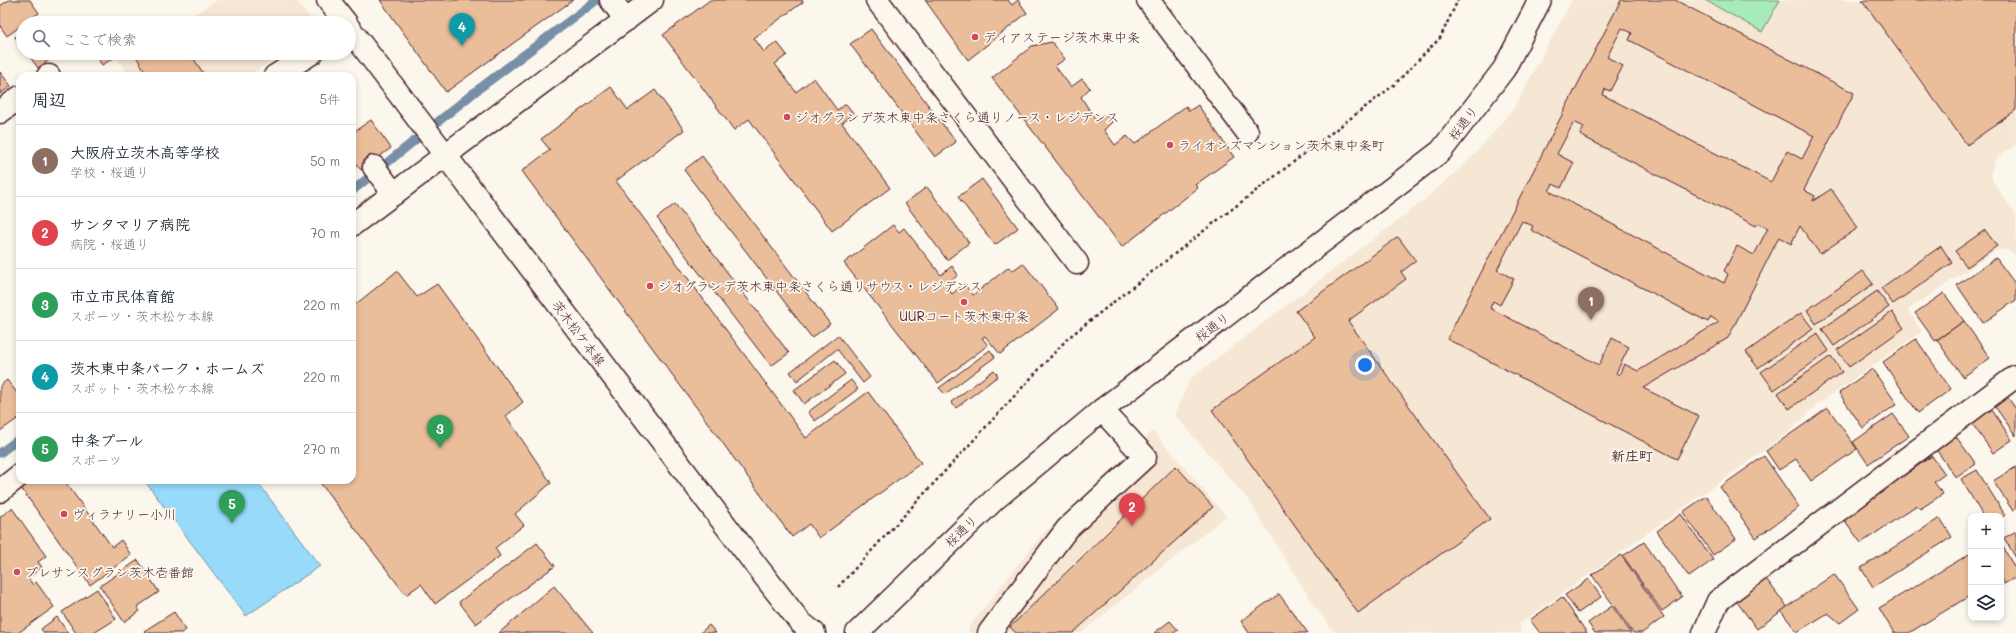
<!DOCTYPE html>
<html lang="ja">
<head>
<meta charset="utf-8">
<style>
	body { margin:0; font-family:Mali,"Klee One",sans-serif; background:#f2f2f3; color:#1f2937 }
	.controls { position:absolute; right:12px; bottom:12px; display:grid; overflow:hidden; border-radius:8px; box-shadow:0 2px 6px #0003 }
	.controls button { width:36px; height:36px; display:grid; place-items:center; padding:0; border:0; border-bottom:1px solid #e0e1e3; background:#fff; color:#1f2937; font:20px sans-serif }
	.you { position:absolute; left:1365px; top:365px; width:14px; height:14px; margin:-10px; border:3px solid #fff; border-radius:50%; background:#1a73e8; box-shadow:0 0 0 6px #1a73e833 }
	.badge { display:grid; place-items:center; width:26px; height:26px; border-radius:50%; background:#d1495b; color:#fff; font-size:13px; font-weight:700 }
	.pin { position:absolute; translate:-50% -33px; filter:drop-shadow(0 1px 2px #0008) }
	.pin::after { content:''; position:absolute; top:21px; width:14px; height:12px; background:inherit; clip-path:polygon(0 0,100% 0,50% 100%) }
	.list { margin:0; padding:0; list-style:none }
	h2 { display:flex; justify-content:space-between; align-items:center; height:52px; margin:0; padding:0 16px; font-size:17px }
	h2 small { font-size:13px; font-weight:400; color:#747a83 }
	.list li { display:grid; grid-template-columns:26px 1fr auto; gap:12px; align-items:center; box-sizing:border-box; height:72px; padding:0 16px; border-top:1px solid #e0e1e3 }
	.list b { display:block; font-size:15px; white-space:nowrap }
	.list p { margin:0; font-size:13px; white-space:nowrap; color:#747a83 }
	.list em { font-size:13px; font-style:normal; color:#747a83 }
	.icon { flex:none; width:22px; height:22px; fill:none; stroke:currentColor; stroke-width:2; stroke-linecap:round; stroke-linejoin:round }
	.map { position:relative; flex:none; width:2016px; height:633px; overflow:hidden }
	.search { position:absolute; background:#fff; box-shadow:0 2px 6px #0003; left:16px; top:16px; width:340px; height:44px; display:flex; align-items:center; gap:10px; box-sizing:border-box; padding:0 14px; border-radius:22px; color:#747a83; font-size:15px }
	.panel { position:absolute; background:#fff; box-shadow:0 2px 6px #0003; left:16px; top:72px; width:340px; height:412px; border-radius:12px }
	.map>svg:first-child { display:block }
	.built { fill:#f6e6d4 }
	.green { fill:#a6ebb8; stroke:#788572 }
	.water { fill:#97daf9; stroke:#788fa7 }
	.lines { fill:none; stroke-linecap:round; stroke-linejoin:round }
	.stream { stroke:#788fa7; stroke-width:9 }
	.building { fill:#ebbe9b; stroke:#4a1f2b; fill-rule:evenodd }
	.minor-casing { stroke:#4a1f2b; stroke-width:25 }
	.path { stroke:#4a1f2b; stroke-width:2.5; stroke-dasharray:3 3; stroke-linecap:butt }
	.minor { stroke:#fbf7ec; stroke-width:22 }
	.poi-dot { fill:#d1495b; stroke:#fbf7ec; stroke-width:1.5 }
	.labels { text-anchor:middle; stroke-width:3.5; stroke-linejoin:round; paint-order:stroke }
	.poi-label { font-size:13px; fill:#4a1f2b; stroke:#fbf7ec; text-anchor:start }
	.street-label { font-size:13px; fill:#4a1f2b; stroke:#fbf7ec }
	.neighbourhood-label { font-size:14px; font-weight:bold; fill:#4a1f2b; stroke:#fbf7ec }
</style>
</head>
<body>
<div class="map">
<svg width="2016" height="633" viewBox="0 0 2016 633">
	<rect width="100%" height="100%" fill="#fbf7ec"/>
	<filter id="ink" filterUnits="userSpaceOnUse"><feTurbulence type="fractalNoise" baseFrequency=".025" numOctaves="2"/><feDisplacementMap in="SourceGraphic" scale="8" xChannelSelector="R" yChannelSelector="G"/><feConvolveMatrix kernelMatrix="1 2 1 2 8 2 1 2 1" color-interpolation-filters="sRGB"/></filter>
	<g filter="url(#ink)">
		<g class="built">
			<path d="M218,0H296L314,23H180Z"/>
			<path d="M1572,0H2016V144L1995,160L1991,173L1993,182L2016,215V257L2012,252L2005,249L1995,251L1908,310L1922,331L1818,404L1790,431L1759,454L1519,624L1521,633H1335L1316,608L1249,501L1175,415L1190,379L1426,199L1472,157L1514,108Z"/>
			<path d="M130,53H283L248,76H131L118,60Z"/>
			<path d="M1153,431L1226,516L1081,633H969V627L1040,537Z"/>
		</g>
		<path class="green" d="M1705,0H1780L1762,32Z"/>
		<path class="water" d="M144,480H256L320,566L246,616Z"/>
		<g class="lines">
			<g class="stream">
				<path d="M352,191L476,91L597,0"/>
				<path d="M0,453L20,438"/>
			</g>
		</g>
		<g class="building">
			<path d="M9,0H30L39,13L7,36L0,26V6Z"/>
			<path d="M380,0H573L446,92Z"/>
			<path d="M710,0H802L803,2L754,38L764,52L777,42L787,55L775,64L796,92L814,78L837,110L846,104L854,114L842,123L890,188L832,231L749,119L734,130L663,35Z"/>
			<path d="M925,0H1008L1012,5L1018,0L1027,13L968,60Z"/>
			<path d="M1621,0H1675L1854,93L1804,190L1815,196L1813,201L1831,189L1858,228L1820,254L1800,226L1791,244L1779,237L1728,338L1643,388L1699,416L1677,459L1447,339ZM1622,28L1632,33L1629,40L1814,136L1802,159L1787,151L1771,182L1603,95L1605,89L1610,91L1623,66L1607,57ZM1574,122L1584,127L1580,135L1756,226L1758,223L1768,228L1754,255L1737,246L1724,271L1728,274L1724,283L1549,191L1553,184L1561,188L1574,163L1557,154ZM1522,221L1533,226L1531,230L1708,322L1711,317L1719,322L1638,371L1624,364L1619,375L1616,373L1629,347L1612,338L1599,365L1490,308L1493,301L1500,305L1514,279L1497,270Z"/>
			<path d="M1862,0H2016V110L1967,145Z"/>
			<path d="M44,17L49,23H36Z"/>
			<path d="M871,29L956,142L935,157L850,44Z"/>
			<path d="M23,32V48L15,37Z"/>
			<path d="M1052,42L1065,59L1055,66L1071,87L1082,79L1090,88L1081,97L1097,122L1106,115L1112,122L1104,130L1115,145L1127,136L1135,144L1186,106L1189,111L1198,105L1234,157L1195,185L1198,188L1122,247L992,78L1032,46Z"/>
			<path d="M27,53H59L38,68Z"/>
			<path d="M99,53H122L102,65L95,55Z"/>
			<path d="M134,53H190L205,76H148Z"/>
			<path d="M0,72L11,86L0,94Z"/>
			<path d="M611,87L628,110L655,90L684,130L616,181L806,438L868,392L921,463L819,538L809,524L792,537L522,171L550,150L541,139Z"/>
			<path d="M371,120L391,148L361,170L352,159V133Z"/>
			<path d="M702,156L830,324L812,338L684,170Z"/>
			<path d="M982,179L1018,228L995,245L958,197Z"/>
			<path d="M927,187L969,243L947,260L905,203Z"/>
			<path d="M675,204L789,353L771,366L657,218Z"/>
			<path d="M893,225L899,232L904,228L941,275L952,266L958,275L946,285L952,294L964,284L973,295L1009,267L1012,271L1023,263L1059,309L1000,354L985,336L982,338L988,345L938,383L844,263Z"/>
			<path d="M1985,230L1997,246L1967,267L1955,251Z"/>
			<path d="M1398,237L1416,261L1401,272L1406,279L1348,321L1490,519L1358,613L1212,410L1315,337L1296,311Z"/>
			<path d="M1941,246L1952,263L1893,304L1881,288Z"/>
			<path d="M1996,258L2016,285V300L1983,323L1957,285Z"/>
			<path d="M397,271L417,297L437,284L523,402L506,416L551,483L515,514L524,525L495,548L500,556L435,604L421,584L406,595L318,480H352V299L356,304Z"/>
			<path d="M1863,271L1873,284L1816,324L1807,310Z"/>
			<path d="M1877,291L1889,307L1834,346L1822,329Z"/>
			<path d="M1944,293L1964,321L1935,341L1915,313Z"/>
			<path d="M1892,312L1904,328L1849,367L1837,350Z"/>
			<path d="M1801,313L1813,329L1758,368L1746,352Z"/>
			<path d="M1964,321L1990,358L1963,377L1937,340Z"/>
			<path d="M1817,333L1829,351L1774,390L1761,372Z"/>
			<path d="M838,335L870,377L863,383L837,349L797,381L790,372Z"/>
			<path d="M1916,339L1951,389L1918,413L1883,362Z"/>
			<path d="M990,350L995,357L945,394L939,388Z"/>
			<path d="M1831,356L1842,372L1789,409L1778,393Z"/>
			<path d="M835,360L845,374L804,404L794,390Z"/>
			<path d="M1872,369L1897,404L1863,428L1839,393Z"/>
			<path d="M994,370L998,376L956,408L951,402Z"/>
			<path d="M7,380L20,397V417L0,431V386Z"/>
			<path d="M851,380L858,389L815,421L808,412Z"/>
			<path d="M2004,392L2016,409V436L1991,401Z"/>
			<path d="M1986,401L2012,440L1993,453L1966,415Z"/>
			<path d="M1828,408L1857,449L1811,481L1796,459L1779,470L1766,451Z"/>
			<path d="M1893,414L1909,436L1868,464L1853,442Z"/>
			<path d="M1952,431L1976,464L1956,478L1933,445Z"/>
			<path d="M1764,456L1799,507L1756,538L1720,487Z"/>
			<path d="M1932,456L1945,474L1934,482L1943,494L1920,509L1917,505L1861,543L1843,518Z"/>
			<path d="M1176,466L1213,507L1073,633H1016L1010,627Z"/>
			<path d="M2016,467V509L2013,511L1993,481Z"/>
			<path d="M1977,470L2005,515L2001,518V516H1983L1961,479Z"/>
			<path d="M32,480H64L112,547L121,540L131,555L90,585L21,488Z"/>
			<path d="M1706,496L1736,539L1713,555L1683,512Z"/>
			<path d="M12,508L46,556L38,562L42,567L28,578L33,585L36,582L54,607L18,633H0V517Z"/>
			<path d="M1681,514L1713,560L1689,577L1657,531Z"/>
			<path d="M1940,518L1952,537L1873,587L1861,568Z"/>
			<path d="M2016,531V558L2004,538Z"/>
			<path d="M1644,542L1682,597L1662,611L1623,556Z"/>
			<path d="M537,543L555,566L476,624L459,602Z"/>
			<path d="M2003,547L2016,570V577L2004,584L2001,578V548Z"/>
			<path d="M1971,553V595L1909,633H1894L1879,608Z"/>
			<path d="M1621,555L1664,617L1642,633H1633L1592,575Z"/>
			<path d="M138,560L159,592L137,607L140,611L124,622L100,586Z"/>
			<path d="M1834,574L1859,609L1840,623L1828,613L1797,632L1781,611Z"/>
			<path d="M1764,576L1787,607L1757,629L1734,598Z"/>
			<path d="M1589,579L1601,597L1578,613L1565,595Z"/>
			<path d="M554,586L593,633H499Z"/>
			<path d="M97,589L116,619L94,633H76L62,612Z"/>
			<path d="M1279,594L1308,633H1249L1241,621Z"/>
			<path d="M1562,597L1587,633H1540L1530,620Z"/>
			<path d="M1612,606L1631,633H1595L1588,623Z"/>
			<path d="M174,612L186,630L181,633H146L144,631Z"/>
			<path d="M57,617L68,633H44L41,629Z"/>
			<path d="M1170,621L1178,630L1174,633H1154Z"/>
			<path d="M709,625L716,633H700Z"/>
		</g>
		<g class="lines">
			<g class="minor-casing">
				<g id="minor">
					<path d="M328,0L346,23"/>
					<path d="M611,0L626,20"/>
					<path d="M877,0L1077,263"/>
					<path d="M1148,0L1247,132"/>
					<path d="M349,28L758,568L800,622L814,633"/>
					<path d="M48,76H49"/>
					<path d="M275,76L312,53"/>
					<path d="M0,112L20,97"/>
					<path d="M374,167L394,194"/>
					<path d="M352,225L652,0"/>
					<path d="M0,491L20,475"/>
					<path d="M857,633L995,499L1102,410L1441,151L1504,69L1540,0"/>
					<path d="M989,633L1067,529L1145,457L1102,410"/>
					<path d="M1704,633L1718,601L2016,376"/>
				</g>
			</g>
			<path class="path" d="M838,587L1068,338L1210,226L1394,85L1440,38L1458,0"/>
			<use href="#minor" class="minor"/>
		</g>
	</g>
	<g class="poi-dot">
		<circle cx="975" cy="37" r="4"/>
		<circle cx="787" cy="117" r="4"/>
		<circle cx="1170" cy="145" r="4"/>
		<circle cx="650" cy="286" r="4"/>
		<circle cx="964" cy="302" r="4"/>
		<circle cx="64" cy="514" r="4"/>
		<circle cx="17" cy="572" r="4"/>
	</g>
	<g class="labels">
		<g class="poi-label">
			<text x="983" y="42">ディアステージ茨木東中条</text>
			<text x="795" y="122">ジオグランデ茨木東中条さくら通りノース・レジデンス</text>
			<text x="1178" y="150">ライオンズマンション茨木東中条町</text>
			<text x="658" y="291">ジオグランデ茨木東中条さくら通りサウス・レジデンス</text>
			<text x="964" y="321" text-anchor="middle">UURコート茨木東中条</text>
			<text x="72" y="519">ヴィラナリー小川</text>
			<text x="25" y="577">プレサンスグラン茨木壱番館</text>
		</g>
		<g class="street-label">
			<text transform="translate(1463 123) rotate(-53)" y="5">桜通り</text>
			<text transform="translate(1212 327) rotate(-37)" y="5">桜通り</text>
			<text transform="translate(579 333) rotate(53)" y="5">茨木松ケ本線</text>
			<text transform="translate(961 531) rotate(-44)" y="5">桜通り</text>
		</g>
		<g class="neighbourhood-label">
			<text x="1632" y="461">新庄町</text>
		</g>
	</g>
</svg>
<div class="controls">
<button>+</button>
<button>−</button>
<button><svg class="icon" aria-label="layers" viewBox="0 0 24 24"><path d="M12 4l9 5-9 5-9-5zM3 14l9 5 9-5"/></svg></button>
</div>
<div class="you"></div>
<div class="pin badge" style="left:1591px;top:320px;background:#8d6e63">1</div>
<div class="pin badge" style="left:1132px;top:526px;background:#e0444e">2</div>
<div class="pin badge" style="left:440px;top:448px;background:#2e9e5b">3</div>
<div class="pin badge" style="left:462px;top:46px;background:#0f9aa8">4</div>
<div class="pin badge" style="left:232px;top:523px;background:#2e9e5b">5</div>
<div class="search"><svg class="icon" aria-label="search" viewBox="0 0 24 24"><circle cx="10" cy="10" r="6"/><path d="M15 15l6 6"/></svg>ここで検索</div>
<section class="panel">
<h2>周辺<small>5件</small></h2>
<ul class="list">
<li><span class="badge" style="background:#8d6e63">1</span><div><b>大阪府立茨木高等学校</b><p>学校 · 桜通り</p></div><em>50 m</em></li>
<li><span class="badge" style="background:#e0444e">2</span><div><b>サンタマリア病院</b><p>病院 · 桜通り</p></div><em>70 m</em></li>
<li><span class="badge" style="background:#2e9e5b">3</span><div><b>市立市民体育館</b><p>スポーツ · 茨木松ケ本線</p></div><em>220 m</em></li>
<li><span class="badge" style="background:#0f9aa8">4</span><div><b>茨木東中条パーク・ホームズ</b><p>スポット · 茨木松ケ本線</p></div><em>220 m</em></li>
<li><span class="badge" style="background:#2e9e5b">5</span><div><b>中条プール</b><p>スポーツ</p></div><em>270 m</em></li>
</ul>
</section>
</div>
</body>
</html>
